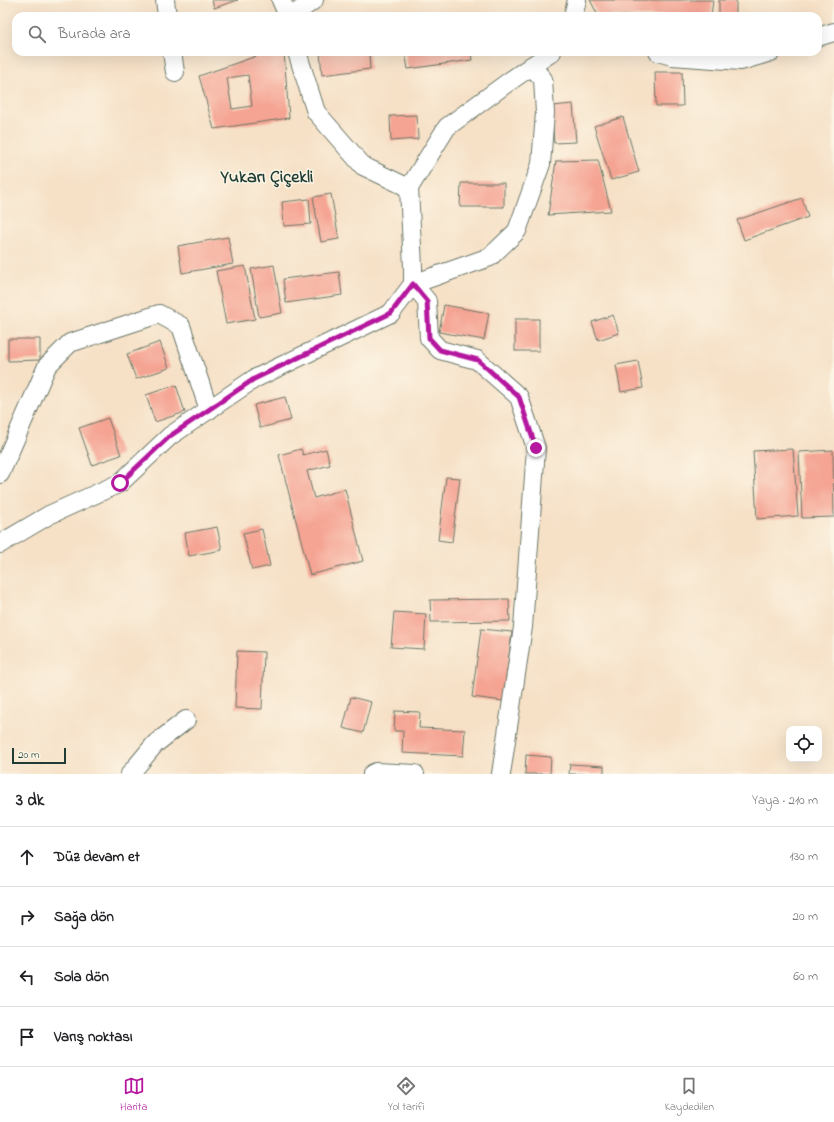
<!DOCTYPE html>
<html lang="tr">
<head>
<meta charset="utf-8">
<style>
	body { margin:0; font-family:"Indie Flower",sans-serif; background:#f6f6f6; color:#202124 }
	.controls { position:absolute; right:12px; bottom:12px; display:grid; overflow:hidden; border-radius:8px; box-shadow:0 4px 16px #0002 }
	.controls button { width:36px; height:36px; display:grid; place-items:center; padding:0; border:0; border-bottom:1px solid #e0e0e0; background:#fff; color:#202124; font:20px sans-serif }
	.scale { position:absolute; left:12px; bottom:10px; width:54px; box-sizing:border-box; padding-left:4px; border:2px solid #1f3d34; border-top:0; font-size:11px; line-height:14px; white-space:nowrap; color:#1f3d34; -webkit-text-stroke:3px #fcf5e5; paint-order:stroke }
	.stop { position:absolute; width:12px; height:12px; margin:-9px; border:3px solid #b5179e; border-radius:50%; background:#fff }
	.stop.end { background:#b5179e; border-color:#fff; box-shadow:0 1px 4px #0008 }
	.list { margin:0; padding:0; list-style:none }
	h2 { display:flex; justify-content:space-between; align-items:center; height:52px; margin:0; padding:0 16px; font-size:17px }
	h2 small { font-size:13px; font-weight:400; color:#757577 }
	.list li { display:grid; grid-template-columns:26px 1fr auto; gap:12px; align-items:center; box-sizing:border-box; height:60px; padding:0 16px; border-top:1px solid #e0e0e0 }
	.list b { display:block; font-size:15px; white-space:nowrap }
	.list em { font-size:13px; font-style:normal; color:#757577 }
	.icon { flex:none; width:22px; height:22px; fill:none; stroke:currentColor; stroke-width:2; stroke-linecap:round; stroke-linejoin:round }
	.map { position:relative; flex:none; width:834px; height:774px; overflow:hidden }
	.search { position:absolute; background:#fff; box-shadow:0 4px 16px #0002; left:12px; right:12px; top:12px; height:44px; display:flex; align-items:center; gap:10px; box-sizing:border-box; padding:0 14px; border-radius:12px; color:#757577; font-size:15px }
	.sheet { height:292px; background:#fff }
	nav { display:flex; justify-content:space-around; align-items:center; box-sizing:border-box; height:56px; border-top:1px solid #e0e0e0; background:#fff; font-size:11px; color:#757577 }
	nav a { display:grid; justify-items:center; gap:2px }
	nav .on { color:#b5179e }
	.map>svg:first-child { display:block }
	.building { fill:#f5a392; fill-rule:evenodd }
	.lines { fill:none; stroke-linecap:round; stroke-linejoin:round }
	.minor-casing { stroke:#6a7667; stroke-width:20 }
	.minor { stroke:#fff; stroke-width:18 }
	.route { stroke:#b5179e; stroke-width:5 }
	.labels { text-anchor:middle; stroke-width:3; stroke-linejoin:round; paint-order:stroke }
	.quarter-label { font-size:18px; font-weight:bold; fill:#1f3d34; stroke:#fcf5e5 }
</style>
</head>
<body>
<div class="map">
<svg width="834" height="774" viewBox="0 0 834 774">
	<rect width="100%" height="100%" fill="#fcf5e5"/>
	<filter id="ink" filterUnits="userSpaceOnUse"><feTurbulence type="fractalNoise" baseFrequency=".025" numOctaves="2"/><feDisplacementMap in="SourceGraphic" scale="8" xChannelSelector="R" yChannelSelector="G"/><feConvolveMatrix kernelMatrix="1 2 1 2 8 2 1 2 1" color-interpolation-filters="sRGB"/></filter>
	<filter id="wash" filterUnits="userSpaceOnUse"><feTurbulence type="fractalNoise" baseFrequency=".012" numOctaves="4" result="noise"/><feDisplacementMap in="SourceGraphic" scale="16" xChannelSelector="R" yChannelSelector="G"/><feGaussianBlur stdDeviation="0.9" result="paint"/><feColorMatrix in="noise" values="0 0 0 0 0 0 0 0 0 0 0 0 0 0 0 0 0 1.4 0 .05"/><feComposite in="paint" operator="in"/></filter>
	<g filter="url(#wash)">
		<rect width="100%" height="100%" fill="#f6e1c7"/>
		<g id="blocks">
			<g class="building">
				<path d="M212,0H238L214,8Z"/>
				<path d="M590,0H713L711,16H600L598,15Z"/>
				<rect x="719" y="0" width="17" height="16"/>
				<path d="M268,52H284L289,118L214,129L199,76ZM248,75L252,106L232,109L227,78Z"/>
				<path d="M320,52H369L370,69L322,75Z"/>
				<path d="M405,52H471L472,60L408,69Z"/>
				<path d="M655,72H682L683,106H656Z"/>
				<path d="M573,104L576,142L554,143L552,106Z"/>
				<path d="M417,115L418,139L391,141L390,116Z"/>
				<path d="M623,117L639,172L611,180L594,126Z"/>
				<path d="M598,160L611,211L548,215L556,161Z"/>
				<path d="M461,183H504V207H460Z"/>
				<path d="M331,194L339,239L321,242L313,197Z"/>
				<path d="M802,198L808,217L744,240L737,220Z"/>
				<path d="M309,199L311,224L284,226L282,202Z"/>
				<path d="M228,237L233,264L182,273L178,246Z"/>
				<path d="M274,265L282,313L259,317L251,269Z"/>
				<path d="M245,266L255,319L226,324L216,271Z"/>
				<path d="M339,272L342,295L286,303L283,279Z"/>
				<path d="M444,305L489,313L484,340L439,332Z"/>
				<path d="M613,315L619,333L598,340L592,322Z"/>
				<rect x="515" y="319" width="24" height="32"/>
				<path d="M8,339H40V360L8,361Z"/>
				<path d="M160,342L169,368L136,379L127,354Z"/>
				<path d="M638,361L643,388L621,392L616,365Z"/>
				<path d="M176,385L185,412L155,422L146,395Z"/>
				<path d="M285,397L291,420L260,428L254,405Z"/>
				<path d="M108,418L121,455L92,465L79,428Z"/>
				<path d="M301,449L303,455L326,449L330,465L307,471L314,498L345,489L363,561L310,575L279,455Z"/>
				<path d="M793,449L798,516L757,519L753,451Z"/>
				<path d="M833,450L834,517L802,518L799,452Z"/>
				<path d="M446,477L460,478L452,542L438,540Z"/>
				<path d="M217,527L222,550L189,556L185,533Z"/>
				<path d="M262,529L270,566L252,570L243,533Z"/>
				<path d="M509,599L510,621L431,622L430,600Z"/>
				<path d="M394,612L426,614L424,649L391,647Z"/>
				<path d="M481,629L512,632L503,701L472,697Z"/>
				<path d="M237,651L264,652L262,709L235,708Z"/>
				<path d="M351,697L371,702L363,733L343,728Z"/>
				<path d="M395,711L420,712L419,728L465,730L463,756L402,753L403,731H394Z"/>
				<path d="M526,755L551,757L550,774H525Z"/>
				<path d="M570,764L604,766V774H569Z"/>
			</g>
		</g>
	</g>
	<g filter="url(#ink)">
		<use href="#blocks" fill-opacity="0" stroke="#6a7667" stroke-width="1"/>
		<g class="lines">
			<g class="minor-casing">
				<g id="minor">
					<path d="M165,0L167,16"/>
					<path d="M281,0L288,16"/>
					<path d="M292,16L314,0"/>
					<path d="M573,16L577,0"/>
					<path d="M818,37L834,32"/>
					<path d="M172,52L175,72"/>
					<path d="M297,52L316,112L363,166L409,188"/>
					<path d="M658,52L672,56L741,61L771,52"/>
					<path d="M0,474L47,366L70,343L159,314L181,326L209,410"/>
					<path d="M0,544L49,515L120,483L170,436L254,379L391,313L413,284V267L409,188L447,127L507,83L552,52"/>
					<path d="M130,774L155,744L186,720"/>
					<path d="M372,774L376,772L415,774"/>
					<path d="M501,774L523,627L536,448L519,397L477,360L440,350L429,338L427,301L413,284L490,257L517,231L541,164L545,113L543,79L531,66"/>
				</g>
			</g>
			<use href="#minor" class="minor"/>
		</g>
	</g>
	<g class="lines" filter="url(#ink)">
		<path class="route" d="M120,483L170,436L254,379L391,313L413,284L427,301L429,338L440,350L478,360L519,397L536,448"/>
	</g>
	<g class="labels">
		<g class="quarter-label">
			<text x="267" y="182">Yukarı Çiçekli</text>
		</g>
	</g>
</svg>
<div class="controls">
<button><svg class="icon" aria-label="locate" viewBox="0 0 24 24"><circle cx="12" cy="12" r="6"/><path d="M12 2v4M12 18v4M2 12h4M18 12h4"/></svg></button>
</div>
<div class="scale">20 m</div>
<div class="stop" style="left:120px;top:483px"></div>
<div class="stop end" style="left:536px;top:448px"></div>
<div class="search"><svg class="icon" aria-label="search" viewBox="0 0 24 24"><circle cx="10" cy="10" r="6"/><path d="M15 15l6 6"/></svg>Burada ara</div>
</div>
<section class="sheet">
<h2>3 dk<small>Yaya · 210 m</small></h2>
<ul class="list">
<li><svg class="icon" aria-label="ahead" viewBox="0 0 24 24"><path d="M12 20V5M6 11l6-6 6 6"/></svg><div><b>Düz devam et</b></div><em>130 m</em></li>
<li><svg class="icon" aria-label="right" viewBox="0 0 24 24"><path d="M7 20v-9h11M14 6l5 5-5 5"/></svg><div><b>Sağa dön</b></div><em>20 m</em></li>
<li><svg class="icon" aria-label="left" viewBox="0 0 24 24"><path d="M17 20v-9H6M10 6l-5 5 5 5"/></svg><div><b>Sola dön</b></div><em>60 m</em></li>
<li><svg class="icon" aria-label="arrive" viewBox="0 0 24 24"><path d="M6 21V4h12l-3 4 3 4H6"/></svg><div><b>Varış noktası</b></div></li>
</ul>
</section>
<nav>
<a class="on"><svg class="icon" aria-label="map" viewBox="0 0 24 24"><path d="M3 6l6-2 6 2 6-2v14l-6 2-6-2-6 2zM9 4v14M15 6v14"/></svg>Harita</a>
<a><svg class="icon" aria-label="directions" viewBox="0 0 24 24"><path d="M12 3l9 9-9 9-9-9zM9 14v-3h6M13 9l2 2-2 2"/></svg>Yol tarifi</a>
<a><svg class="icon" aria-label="saved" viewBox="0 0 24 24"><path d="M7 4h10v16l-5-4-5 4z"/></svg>Kaydedilen</a>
</nav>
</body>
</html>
